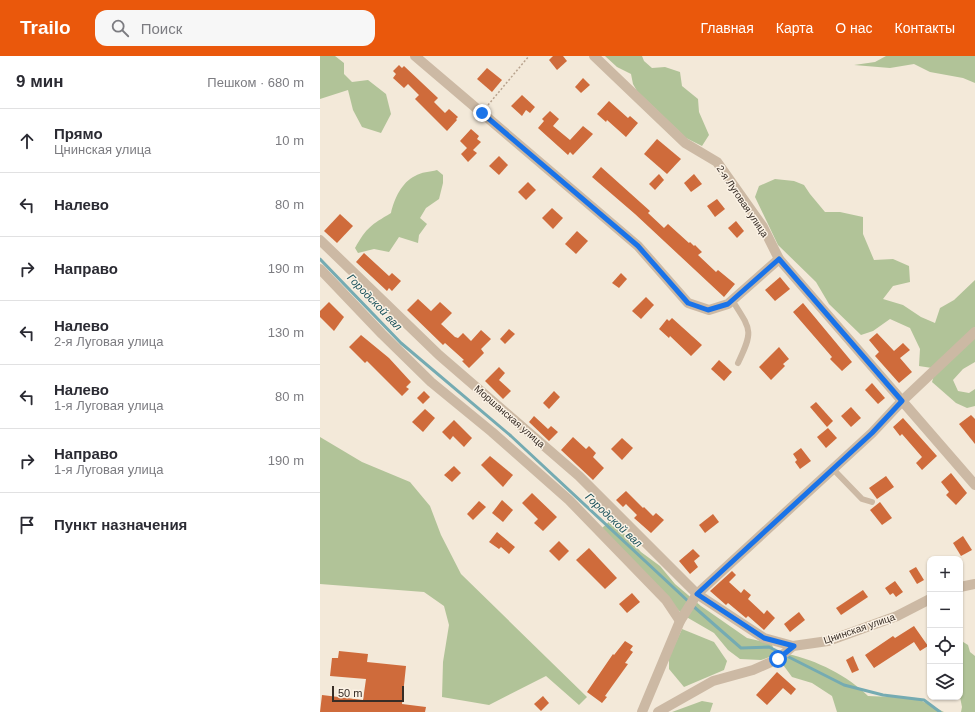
<!DOCTYPE html>
<html lang="ru">
<head>
<meta charset="utf-8">
<style>
	body { margin:0; font-family:Helvetica,sans-serif; background:#f7f7f7; color:#2b2b33 }
	.controls { position:absolute; right:12px; bottom:12px; display:grid; overflow:hidden; border-radius:8px; box-shadow:0 1px 3px #0004 }
	.controls button { width:36px; height:36px; display:grid; place-items:center; padding:0; border:0; border-bottom:1px solid #e1e1e2; background:#fff; color:#2b2b33; font:20px sans-serif }
	.scale { position:absolute; left:12px; bottom:10px; width:72px; box-sizing:border-box; padding-left:4px; border:2px solid #372d26; border-top:0; font-size:11px; line-height:14px; white-space:nowrap; color:#372d26; -webkit-text-stroke:3px #fbf2e5; paint-order:stroke }
	.stop { position:absolute; width:12px; height:12px; margin:-9px; border:3px solid #1a73e8; border-radius:50%; background:#fff }
	.stop.end { background:#1a73e8; border-color:#fff; box-shadow:0 1px 4px #0008 }
	.list { margin:0; padding:0; list-style:none }
	h2 { display:flex; justify-content:space-between; align-items:center; height:52px; margin:0; padding:0 16px; font-size:17px }
	h2 small { font-size:13px; font-weight:400; color:#7c7c81 }
	.list li { display:grid; grid-template-columns:26px 1fr auto; gap:12px; align-items:center; box-sizing:border-box; height:64px; padding:0 16px; border-top:1px solid #e1e1e2 }
	.list b { display:block; font-size:15px; white-space:nowrap }
	.list p { margin:0; font-size:13px; white-space:nowrap; color:#7c7c81 }
	.list em { font-size:13px; font-style:normal; color:#7c7c81 }
	.icon { flex:none; width:22px; height:22px; fill:none; stroke:currentColor; stroke-width:2; stroke-linecap:round; stroke-linejoin:round }
	.map { position:relative; flex:none; width:655px; height:656px; overflow:hidden }
	header { display:flex; align-items:center; gap:24px; box-sizing:border-box; height:56px; padding:0 20px; background:#ea580c; color:#fff }
	header strong { font-size:19px }
	nav { display:flex; gap:22px; margin-inline-start:auto; font-size:14px }
	.search { width:280px; height:36px; background:#f7f7f7; display:flex; align-items:center; gap:10px; box-sizing:border-box; padding:0 14px; border-radius:12px; color:#7c7c81; font-size:15px }
	main { display:flex }
	aside { flex:1; background:#fff }
	.map>svg:first-child { display:block }
	.green { fill:#b1c398 }
	.lines { fill:none; stroke-linecap:round; stroke-linejoin:round }
	.stream { stroke:#75abb2; stroke-width:3 }
	.building { fill:#cf6b3b }
	.path { stroke:#b8a38e; stroke-width:1.5; stroke-dasharray:2 2; stroke-linecap:butt }
	.lane { stroke:#ccb9a4; stroke-width:6 }
	.street { stroke:#ccb9a4; stroke-width:10 }
	.route { stroke:#1a73e8; stroke-width:5 }
	.labels { text-anchor:middle; stroke-width:3; stroke-linejoin:round; paint-order:stroke }
	.street-label { font-size:10px; fill:#372d26; stroke:#fbf2e5 }
	.water-label { font-size:11px; font-style:italic; fill:#19515b; stroke:#fbf2e5 }
</style>
</head>
<body>
<header>
<strong>Trailo</strong>
<div class="search"><svg class="icon" aria-label="search" viewBox="0 0 24 24"><circle cx="10" cy="10" r="6"/><path d="M15 15l6 6"/></svg>Поиск</div>
<nav><a>Главная</a><a>Карта</a><a>О нас</a><a>Контакты</a></nav>
</header>
<main>
<aside>
<h2>9 мин<small>Пешком · 680 m</small></h2>
<ul class="list">
<li><svg class="icon" aria-label="ahead" viewBox="0 0 24 24"><path d="M12 20V5M6 11l6-6 6 6"/></svg><div><b>Прямо</b><p>Цнинская улица</p></div><em>10 m</em></li>
<li><svg class="icon" aria-label="left" viewBox="0 0 24 24"><path d="M17 20v-9H6M10 6l-5 5 5 5"/></svg><div><b>Налево</b></div><em>80 m</em></li>
<li><svg class="icon" aria-label="right" viewBox="0 0 24 24"><path d="M7 20v-9h11M14 6l5 5-5 5"/></svg><div><b>Направо</b></div><em>190 m</em></li>
<li><svg class="icon" aria-label="left" viewBox="0 0 24 24"><path d="M17 20v-9H6M10 6l-5 5 5 5"/></svg><div><b>Налево</b><p>2-я Луговая улица</p></div><em>130 m</em></li>
<li><svg class="icon" aria-label="left" viewBox="0 0 24 24"><path d="M17 20v-9H6M10 6l-5 5 5 5"/></svg><div><b>Налево</b><p>1-я Луговая улица</p></div><em>80 m</em></li>
<li><svg class="icon" aria-label="right" viewBox="0 0 24 24"><path d="M7 20v-9h11M14 6l5 5-5 5"/></svg><div><b>Направо</b><p>1-я Луговая улица</p></div><em>190 m</em></li>
<li><svg class="icon" aria-label="arrive" viewBox="0 0 24 24"><path d="M6 21V4h12l-3 4 3 4H6"/></svg><div><b>Пункт назначения</b></div></li>
</ul>
</aside>
<div class="map">
<svg width="655" height="656" viewBox="0 0 655 656">
	<rect width="100%" height="100%" fill="#f3e9d9"/>
	<g class="green">
		<path d="M0,0H15L24,7V18L32,26L48,24L66,38L71,58L61,77L42,71L33,54L28,34L0,43Z"/>
		<path d="M285,0H322L324,5L332,12L345,11L360,16L362,30L378,43L379,56L389,79L382,90L366,82L317,35L313,28L311,18L297,11Z"/>
		<path d="M566,0H655V27L643,22L610,16L594,8L570,12L534,9L555,6Z"/>
		<path d="M117,114L123,119V127L119,143L106,152L100,162L107,168L99,179L98,187L79,181L69,196L54,193L38,197L35,192C47,171 51,169 71,157C74,143 82,126 95,120C101,116 110,116 117,114Z"/>
		<path d="M455,123L474,125L484,129L490,138L505,156H520L543,161V178L554,204L573,203L589,210L590,226L573,230L563,243L583,249L601,261L615,267L620,252L634,244L655,224V271L612,312L599,310L600,293L590,272L570,263L553,275L541,279L509,248L496,226L458,189L435,141L439,130Z"/>
		<path d="M655,281V306L643,313L633,324L638,335L649,337L655,333V350L647,352L636,347L612,326L615,316Z"/>
		<path d="M0,381L42,406L90,426L110,450L121,479L141,518L267,641L259,649L226,620L169,649L122,641L123,606L129,569L124,550L104,536L0,528Z"/>
		<path d="M290,465L301,474L321,496L340,510L355,528L381,550L427,582L452,588L455,599L441,604L420,603L408,594L394,577L363,559L282,472Z"/>
		<path d="M362,573L394,586L407,605L404,614L364,631L349,613V601Z"/>
		<path d="M640,584L648,589L650,596L655,600V656H641L642,651L640,641Z"/>
		<path d="M468,598C496,604 528,620 548,640L596,642L624,656H517L512,640L492,627L472,621L461,606Z"/>
		<path d="M382,645L393,647L390,656H352Z"/>
	</g>
	<g class="lines">
		<g class="stream">
			<path d="M0,203L81,287L191,380L369,546"/>
			<path d="M373,550L421,592L449,591L524,629L563,639L604,644L620,656"/>
		</g>
	</g>
	<g class="building">
		<path d="M233,0H243L247,5L237,14L229,4Z"/>
		<path d="M79,9L82,12L84,10L118,42L114,46L125,57L129,53L138,61L136,63L137,64L127,75L95,43L99,39L88,28L84,32L73,22L76,18L73,15Z"/>
		<path d="M167,12L182,24L172,36L157,23Z"/>
		<path d="M263,22L270,29L261,37L255,31Z"/>
		<path d="M202,39L215,51L210,57L206,54L202,60L191,50Z"/>
		<path d="M289,45L308,62L310,60L318,67L306,81L287,64L286,66L277,58Z"/>
		<path d="M230,55L239,63L233,70L250,84L263,70L273,78L253,99L250,96L248,99L218,72L224,65L222,63Z"/>
		<path d="M151,73L159,80L157,83L161,86L153,94L157,97L148,106L141,98L147,92L140,85Z"/>
		<path d="M337,83L361,103L347,118L324,98Z"/>
		<path d="M179,100L188,109L179,119L169,110Z"/>
		<path d="M281,111L330,155L328,157L344,172L348,168L369,187L370,186L374,190L375,189L382,196L378,199L396,216L398,214L415,228L404,241L315,158L272,121Z"/>
		<path d="M339,118L344,124L335,134L329,128Z"/>
		<path d="M374,118L382,128L371,136L364,127Z"/>
		<path d="M208,126L216,134L206,144L198,136Z"/>
		<path d="M397,143L405,153L395,161L387,150Z"/>
		<path d="M232,152L243,162L233,173L222,162Z"/>
		<path d="M20,158L33,170L17,187L4,175Z"/>
		<path d="M416,165L424,175L417,182L408,172Z"/>
		<path d="M257,175L268,185L256,198L245,188Z"/>
		<path d="M44,197L69,220L72,217L81,225L72,235L69,232L67,235L36,206Z"/>
		<path d="M301,217L307,223L299,232L292,227Z"/>
		<path d="M460,221L470,233L455,245L445,234Z"/>
		<path d="M326,241L334,249L321,263L312,255Z"/>
		<path d="M98,243L111,255L120,246L132,257L121,268L135,281L138,282L143,277L151,285L161,274L171,283L161,293L164,297L149,312L142,305L144,304L125,287L123,289L87,254Z"/>
		<path d="M9,246L24,261L14,275L0,261V255Z"/>
		<path d="M483,247L532,306L522,315L510,303L512,301L473,256Z"/>
		<path d="M352,262L382,289L371,300L350,280L349,282L339,273L347,263L349,265Z"/>
		<path d="M189,273L195,278L185,288L180,283Z"/>
		<path d="M557,277L574,295L583,287L590,294L580,302L592,316L579,327L555,300L559,296L549,284Z"/>
		<path d="M41,279L69,302L91,326L86,331L89,333L82,340L47,305L45,307L29,291Z"/>
		<path d="M459,291L469,303L463,308L465,310L451,324L439,311Z"/>
		<path d="M399,304L412,316L404,325L391,313Z"/>
		<path d="M179,311L185,317L179,324L191,335L183,343L165,325Z"/>
		<path d="M552,327L565,342L558,348L545,334Z"/>
		<path d="M104,335L110,341L103,348L97,342Z"/>
		<path d="M234,335L240,341L229,353L223,347Z"/>
		<path d="M496,346L513,365L507,371L490,351Z"/>
		<path d="M531,351L541,362L531,371L521,360Z"/>
		<path d="M105,353L115,362L103,376L92,366Z"/>
		<path d="M651,359L655,363V388L639,368Z"/>
		<path d="M214,360L228,373L231,370L238,376L229,385L209,366Z"/>
		<path d="M583,362L617,400L602,414L596,407L602,401L582,378L580,380L573,371Z"/>
		<path d="M134,364L152,382L144,391L133,380L130,384L122,376Z"/>
		<path d="M508,372L517,382L506,392L497,381Z"/>
		<path d="M253,381L266,393L269,390L276,397L273,401L284,412L273,424L241,394Z"/>
		<path d="M302,382L313,392L302,404L291,393Z"/>
		<path d="M481,392L491,405L480,413L475,406L477,404L473,398Z"/>
		<path d="M170,400L193,419L183,431L161,409Z"/>
		<path d="M134,410L141,417L132,426L124,419Z"/>
		<path d="M631,417L647,437L636,449L626,439L629,436L621,426Z"/>
		<path d="M566,420L574,431L557,443L549,432Z"/>
		<path d="M306,435L323,452L324,451L333,460L336,457L344,464L331,477L314,462L317,459L306,448L303,451L296,444Z"/>
		<path d="M212,437L237,461L223,475L214,467L218,463L202,447Z"/>
		<path d="M182,444L193,454L183,466L172,457Z"/>
		<path d="M159,445L166,451L153,464L147,458Z"/>
		<path d="M560,446L572,462L562,469L550,454Z"/>
		<path d="M393,458L399,466L385,477L379,469Z"/>
		<path d="M177,476L195,491L189,498L181,491L179,493L169,486Z"/>
		<path d="M643,480L652,494L641,500L633,487Z"/>
		<path d="M239,485L249,495L239,505L229,495Z"/>
		<path d="M269,492L297,522L285,533L256,504Z"/>
		<path d="M373,493L380,500L374,505L378,511L370,518L359,505Z"/>
		<path d="M596,511L604,524L597,528L589,515Z"/>
		<path d="M412,515L416,519L409,526L421,537L424,533L431,539L428,543L444,558L447,554L455,562L444,574L428,560L426,562L408,547L406,549L390,535Z"/>
		<path d="M575,525L583,536L576,541L573,537L570,539L565,532Z"/>
		<path d="M543,534L548,541L521,559L516,552Z"/>
		<path d="M312,537L320,546L307,557L299,548Z"/>
		<path d="M479,556L485,564L470,576L464,568Z"/>
		<path d="M594,570L608,590L600,595L594,586L554,612L545,599L573,580L575,582Z"/>
		<path d="M305,585L313,590L310,594L313,596L305,607L308,608L285,640L287,641L282,647L267,636L293,598L294,599Z"/>
		<path d="M19,595L48,598L47,606L86,610L82,648L106,651L105,656H0L2,639L43,644L46,623L10,620L12,602H18Z"/>
		<path d="M533,600L539,614L532,617L526,604Z"/>
		<path d="M457,616L476,633L471,639L463,632L447,649L436,639Z"/>
		<path d="M223,640L229,647L221,655L214,648Z"/>
	</g>
	<g class="lines">
		<path class="path" d="M168,49L209,0"/>
		<g class="lane">
			<path d="M412,244C431,274 434,274 418,307"/>
			<path d="M513,413L542,443L552,446"/>
		</g>
		<g class="street">
			<path d="M95,0L318,190L368,247L389,254L408,248L459,203"/>
			<path d="M274,0L365,87L397,106L443,171L459,203L655,429"/>
			<path d="M0,184L119,299L259,420L377,538L444,582L473,590"/>
			<path d="M0,213L62,278L111,326L172,376L249,444L346,544L360,565"/>
			<path d="M640,531L655,528"/>
			<path d="M322,656L360,565L377,538L552,377L582,345L655,276"/>
			<path d="M338,656L393,625L433,614L458,603L473,590L508,585L577,560L610,543"/>
		</g>
	</g>
	<g class="lines">
		<path class="route" d="M162,57L318,190L368,247L388,254L408,248L459,203L582,345L552,377L377,538L444,582L474,590L458,603"/>
	</g>
	<g class="labels">
		<g class="street-label">
			<text transform="translate(423 145) rotate(56)" y="4">2-я Луговая улица</text>
			<text transform="translate(190 360) rotate(41)" y="4">Моршанская улица</text>
			<text transform="translate(539 572) rotate(-19)" y="4">Цнинская улица</text>
		</g>
		<g class="water-label">
			<text transform="translate(55 246) rotate(46)" y="4">Городской вал</text>
			<text transform="translate(294 464) rotate(43)" y="4">Городской вал</text>
		</g>
	</g>
</svg>
<div class="controls">
<button>+</button>
<button>−</button>
<button><svg class="icon" aria-label="locate" viewBox="0 0 24 24"><circle cx="12" cy="12" r="6"/><path d="M12 2v4M12 18v4M2 12h4M18 12h4"/></svg></button>
<button><svg class="icon" aria-label="layers" viewBox="0 0 24 24"><path d="M12 4l9 5-9 5-9-5zM3 14l9 5 9-5"/></svg></button>
</div>
<div class="scale">50 m</div>
<div class="stop" style="left:458px;top:603px"></div>
<div class="stop end" style="left:162px;top:57px"></div>
</div>
</main>
</body>
</html>
